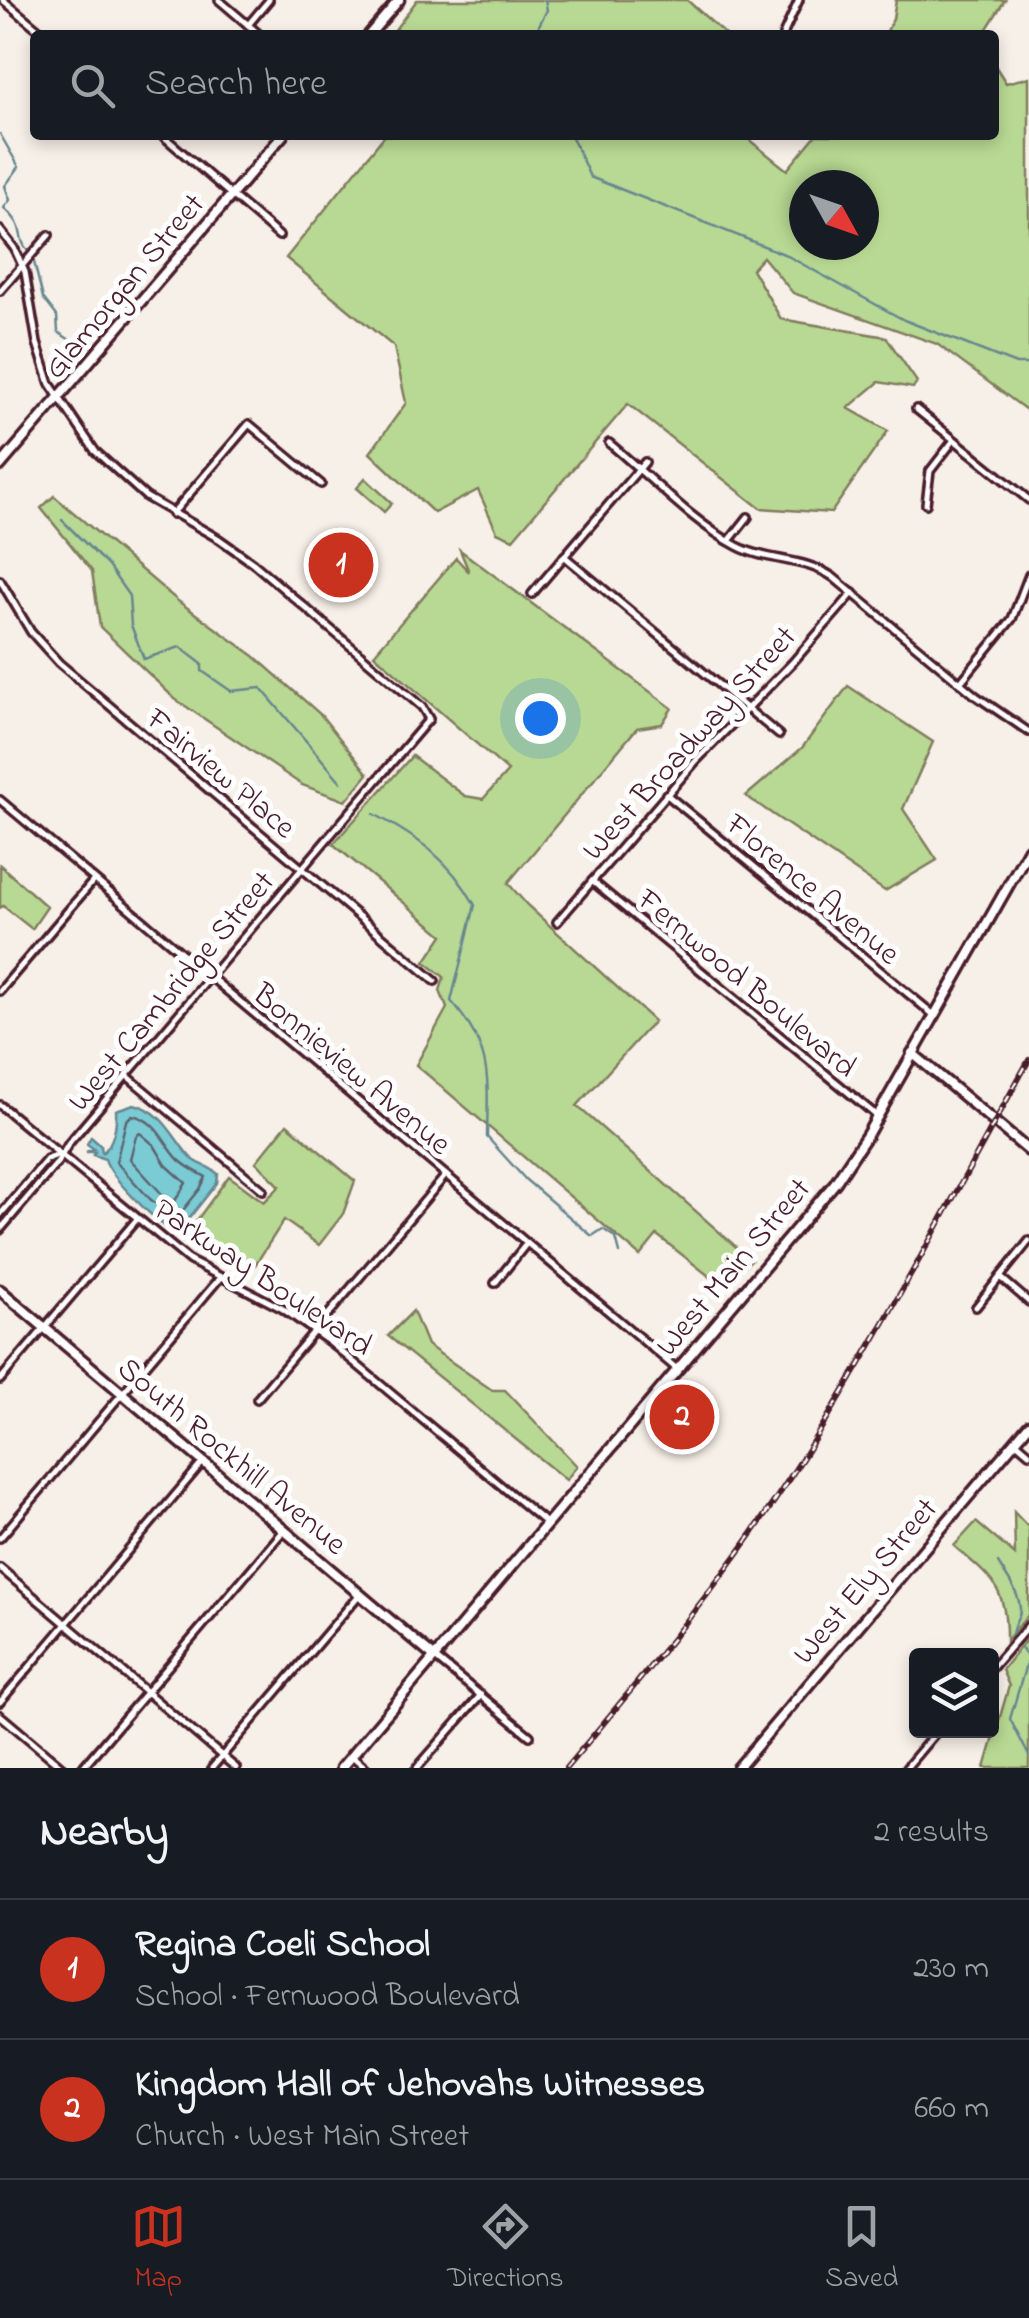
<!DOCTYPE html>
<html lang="en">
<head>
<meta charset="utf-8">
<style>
	body { margin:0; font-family:"Indie Flower",sans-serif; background:#20242c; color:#f1f3f6 }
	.controls { position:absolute; right:30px; bottom:30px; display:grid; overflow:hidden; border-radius:10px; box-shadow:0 5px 15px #0003 }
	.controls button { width:90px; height:90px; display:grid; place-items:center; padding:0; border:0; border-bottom:2px solid #363941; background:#171b24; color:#f1f3f6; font:50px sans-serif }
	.compass { position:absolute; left:789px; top:170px; width:90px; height:90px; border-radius:50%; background:#171b24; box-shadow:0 5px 15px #0003; rotate:130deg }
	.you { position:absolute; left:540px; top:718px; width:35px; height:35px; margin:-25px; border:8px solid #fff; border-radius:50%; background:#1a73e8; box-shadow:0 0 0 15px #1a73e833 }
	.badge { display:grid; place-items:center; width:65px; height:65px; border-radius:50%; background:#c8321e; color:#fff; font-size:32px; font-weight:700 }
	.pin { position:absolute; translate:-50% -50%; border:5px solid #fff; box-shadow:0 2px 10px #0006 }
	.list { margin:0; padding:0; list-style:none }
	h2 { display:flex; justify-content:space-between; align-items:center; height:130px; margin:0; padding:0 40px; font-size:42px }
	h2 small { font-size:32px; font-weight:400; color:#9ea1a6 }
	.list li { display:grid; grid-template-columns:65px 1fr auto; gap:30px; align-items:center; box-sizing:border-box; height:140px; padding:0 40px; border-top:2px solid #363941 }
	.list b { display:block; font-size:38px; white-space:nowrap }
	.list p { margin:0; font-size:32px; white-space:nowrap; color:#9ea1a6 }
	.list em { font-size:32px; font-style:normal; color:#9ea1a6 }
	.icon { flex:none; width:55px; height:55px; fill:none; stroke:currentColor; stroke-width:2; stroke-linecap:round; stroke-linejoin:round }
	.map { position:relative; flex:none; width:1029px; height:1768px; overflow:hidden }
	.search { position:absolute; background:#171b24; box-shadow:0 5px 15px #0003; left:30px; right:30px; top:30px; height:110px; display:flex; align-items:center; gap:25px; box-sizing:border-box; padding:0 35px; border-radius:10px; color:#9ea1a6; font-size:38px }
	.sheet { height:410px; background:#171b24 }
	nav { display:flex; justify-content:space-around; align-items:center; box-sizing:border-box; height:140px; border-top:2px solid #363941; background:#171b24; font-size:28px; color:#9ea1a6 }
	nav a { display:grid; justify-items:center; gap:5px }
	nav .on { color:#c8321e }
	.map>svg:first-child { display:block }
	.green { fill:#b8d993; stroke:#817c5f; stroke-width:2.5; fill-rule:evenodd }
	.water { fill:#7acbd4; stroke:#678690; stroke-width:2.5 }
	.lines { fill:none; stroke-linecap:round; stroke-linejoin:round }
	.shore { stroke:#5d646f; stroke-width:2.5 }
	.stream { stroke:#678690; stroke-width:2.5 }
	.street-casing { stroke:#4a1f2b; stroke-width:12 }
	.secondary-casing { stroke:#4a1f2b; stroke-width:15 }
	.street { stroke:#fff; stroke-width:5 }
	.secondary { stroke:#fff; stroke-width:8 }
	.rail-casing { stroke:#4a1f2b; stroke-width:6 }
	.rail { stroke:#fff; stroke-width:2.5; stroke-dasharray:8; stroke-linecap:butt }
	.labels { text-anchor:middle; stroke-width:10; stroke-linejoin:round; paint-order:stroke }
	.street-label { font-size:32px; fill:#4a1f2b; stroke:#fff }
</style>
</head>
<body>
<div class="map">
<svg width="1029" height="1768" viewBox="0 0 1029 1768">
	<rect width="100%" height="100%" fill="#f7f0e8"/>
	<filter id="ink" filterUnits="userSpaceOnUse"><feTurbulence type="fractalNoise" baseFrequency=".01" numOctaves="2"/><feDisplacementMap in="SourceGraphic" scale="20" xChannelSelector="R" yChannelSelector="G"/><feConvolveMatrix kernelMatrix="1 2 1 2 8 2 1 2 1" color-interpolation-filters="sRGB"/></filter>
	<g filter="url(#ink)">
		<g class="green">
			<path d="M417,0H687L726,35H391Z"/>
			<path d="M896,0H1005L983,35H885L893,19Z"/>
			<path d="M994,64L1006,83L1029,77V412L937,344L793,293L763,257L752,269L781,319L886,337L917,382L913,388L879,382L848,408L888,431L831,513L760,508L628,404L513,539L497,532L478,490L434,513L370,453L406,403L394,347L286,258L385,135H743L787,170L816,135H994ZM804,185H864V245H804Z"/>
			<path d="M365,478L392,503L384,512L357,488Z"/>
			<path d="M54,496L178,601L254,656L321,715L368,774L346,801L302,785L175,699L100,627L92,571L41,508Z"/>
			<path d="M460,550L672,708L662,724L637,728L508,883L527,905L654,1021L577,1106L751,1260L723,1287L657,1235L640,1256L416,1065L447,1008L440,991L444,977L425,962L443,935L333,844L412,756L465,796L483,799L508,771L374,654L456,558L469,572Z"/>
			<path d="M848,686L933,742L903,809L937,860L885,891L746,796L802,748Z"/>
			<path d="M0,865L47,907L32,929L3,906L0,908Z"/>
			<path d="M287,1124L355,1181L343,1214L319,1245L284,1220L250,1273L189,1231L229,1176L264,1202L280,1186L256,1162Z"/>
			<path d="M413,1311L427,1345L492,1390H505L577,1466L566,1480L388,1336Z"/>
			<path d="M1014,1512L1029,1528V1614L1006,1641C1007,1587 993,1580 954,1546L976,1522L1015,1555Z"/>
			<path d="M1029,1636V1768H985L1009,1686L1002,1670Z"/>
		</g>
		<path class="water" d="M134,1104C161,1110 172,1135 186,1152C196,1166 206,1163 218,1174L217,1183L179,1231H171C153,1218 111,1179 105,1159L93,1155L95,1152H86L94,1149L87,1144L91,1137L101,1146L102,1153C114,1144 117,1123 116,1110Z"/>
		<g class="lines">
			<g class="shore">
				<path d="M132,1115C157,1120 163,1143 178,1159C187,1168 196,1171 206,1177L200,1189L176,1219L150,1199L116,1162L126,1121Z"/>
				<path d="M140,1133L154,1145L166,1165L186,1183L175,1201L162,1194L130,1159L136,1136Z"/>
			</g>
			<g class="stream">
				<path d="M534,35L547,10L545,0"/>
				<path d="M0,134L19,167L5,186L10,200L4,208C28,229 15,234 27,250"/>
				<path d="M571,135L590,177L784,254L904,320L1016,364H1029"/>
				<path d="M34,262L43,298L57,316L58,332L73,342L74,371"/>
				<path d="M62,520L108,566L129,596L131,625L144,659L180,647L202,664V671L231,691L261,688L341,782"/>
				<path d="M374,814C420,839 449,859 475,905L451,1001C493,1050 488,1076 487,1137L526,1180L592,1236L603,1229L616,1238L620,1253"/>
				<path d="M998,1563C1006,1576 1021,1595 1020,1611C1019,1620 1012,1626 1012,1636"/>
				<path d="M1021,1648L1028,1658L1010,1719L1029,1756"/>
			</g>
			<g class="street-casing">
				<g id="street">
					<path d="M3,0L45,35"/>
					<path d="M219,0L260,35"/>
					<path d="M248,25L269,0"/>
					<path d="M783,35L799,0"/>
					<path d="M162,135L279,236"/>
					<path d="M0,230L14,248L25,272L37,343L50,384L95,451L146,497L219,539L253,563L422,707L429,719L69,1143L57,1163L0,1230"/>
					<path d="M0,291L49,235"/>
					<path d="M916,409L1029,500"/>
					<path d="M609,443C648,475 692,522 737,546C767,562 803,557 833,577L976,696L1029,732"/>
					<path d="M926,504L930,471L954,440"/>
					<path d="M172,514L249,424L321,484"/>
					<path d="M729,541L748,517"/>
					<path d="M564,556L779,735"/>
					<path d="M0,580L31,632L59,663L435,981"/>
					<path d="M532,594L645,462"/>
					<path d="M960,683L1012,619L1029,575"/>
					<path d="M666,794L934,1015"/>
					<path d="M0,800L678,1370"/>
					<path d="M592,881L877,1116"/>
					<path d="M557,922L695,762L793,662L853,593"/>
					<path d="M0,991L94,880"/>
					<path d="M126,1075L263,1190"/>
					<path d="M0,1105L190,1261L283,1309L331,1343L547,1524"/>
					<path d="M0,1215L47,1159L60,1154"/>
					<path d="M1000,1277L1029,1302"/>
					<path d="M495,1283L527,1243"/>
					<path d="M976,1307L1029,1241"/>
					<path d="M0,1380L137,1219"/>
					<path d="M257,1399L446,1175"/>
					<path d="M1015,1441L1029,1453"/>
					<path d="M0,1538L219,1279"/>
					<path d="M0,1568L236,1768"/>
					<path d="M434,1657L530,1736"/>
					<path d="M992,1668L1029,1625"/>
					<path d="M0,1702L203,1462"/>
					<path d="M0,1715L63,1768"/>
					<path d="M351,1755L366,1768"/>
					<path d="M82,1768L284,1530"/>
					<path d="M212,1768L359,1595"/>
					<path d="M417,1768L481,1695"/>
					<path d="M906,1768L938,1730"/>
				</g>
			</g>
			<g class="secondary-casing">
				<g id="secondary">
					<path d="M369,35L399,0"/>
					<path d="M0,466L283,135"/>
					<path d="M912,1053L1029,1151"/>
					<path d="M0,1290L434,1657"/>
					<path d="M341,1768L835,1183L867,1135L1029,849"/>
					<path d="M738,1768L1029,1425"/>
				</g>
			</g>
			<use href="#street" class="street"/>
			<use href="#secondary" class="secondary"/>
			<g class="rail-casing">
				<path id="rail" d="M566,1768C634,1687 702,1606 763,1518C862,1373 943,1214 1029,1060"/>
			</g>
			<use href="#rail" class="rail"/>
		</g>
	</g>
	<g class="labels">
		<g class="street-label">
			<text transform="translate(123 285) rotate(-50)" y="11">Glamorgan Street</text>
			<text transform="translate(688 742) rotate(-48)" y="11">West Broadway Street</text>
			<text transform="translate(222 772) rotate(40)" y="11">Fairview Place</text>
			<text transform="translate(814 888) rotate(40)" y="11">Florence Avenue</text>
			<text transform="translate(748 982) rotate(40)" y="11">Fernwood Boulevard</text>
			<text transform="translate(170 990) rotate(-50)" y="11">West Cambridge Street</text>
			<text transform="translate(353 1068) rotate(40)" y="11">Bonnieview Avenue</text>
			<text transform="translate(732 1266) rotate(-50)" y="11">West Main Street</text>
			<text transform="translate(264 1276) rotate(34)" y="11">Parkway Boulevard</text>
			<text transform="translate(233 1455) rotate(40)" y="11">South Rockhill Avenue</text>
			<text transform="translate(864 1580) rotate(-50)" y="11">West Ely Street</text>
		</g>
	</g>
</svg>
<div class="controls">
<button><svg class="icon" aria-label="layers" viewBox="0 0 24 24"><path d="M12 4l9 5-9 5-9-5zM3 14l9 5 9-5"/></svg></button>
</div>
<svg class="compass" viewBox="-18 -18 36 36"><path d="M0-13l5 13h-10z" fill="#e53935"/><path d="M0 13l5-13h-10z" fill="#9ea1a6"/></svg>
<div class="you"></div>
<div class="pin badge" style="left:341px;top:565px">1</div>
<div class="pin badge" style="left:682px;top:1417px">2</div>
<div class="search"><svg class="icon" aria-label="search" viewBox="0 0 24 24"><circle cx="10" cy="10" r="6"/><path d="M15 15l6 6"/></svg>Search here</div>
</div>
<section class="sheet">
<h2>Nearby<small>2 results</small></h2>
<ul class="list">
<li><span class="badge">1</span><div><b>Regina Coeli School</b><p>School · Fernwood Boulevard</p></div><em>230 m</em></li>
<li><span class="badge">2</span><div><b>Kingdom Hall of Jehovahs Witnesses</b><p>Church · West Main Street</p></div><em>660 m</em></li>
</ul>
</section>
<nav>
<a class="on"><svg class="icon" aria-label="map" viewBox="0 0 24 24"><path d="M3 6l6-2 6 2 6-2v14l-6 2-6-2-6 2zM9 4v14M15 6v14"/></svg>Map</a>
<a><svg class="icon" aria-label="directions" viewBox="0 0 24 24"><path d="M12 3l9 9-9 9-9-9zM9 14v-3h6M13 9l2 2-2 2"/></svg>Directions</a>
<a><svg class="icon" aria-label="saved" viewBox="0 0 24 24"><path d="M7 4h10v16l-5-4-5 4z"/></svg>Saved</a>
</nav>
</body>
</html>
